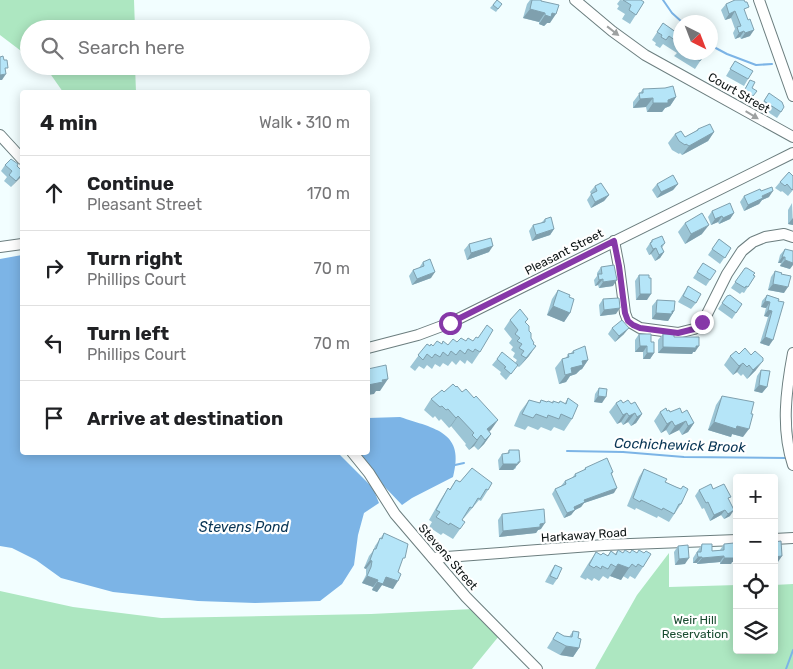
<!DOCTYPE html>
<html lang="en">
<head>
<meta charset="utf-8">
<style>
	body { margin:0; font-family:Rubik,sans-serif; background:#f6f6f6; color:#202124 }
	.controls { position:absolute; right:15px; bottom:15px; display:grid; overflow:hidden; border-radius:5px; box-shadow:0 2px 12px #0003 }
	.controls button { width:45px; height:45px; display:grid; place-items:center; padding:0; border:0; border-bottom:1px solid #e0e0e0; background:#fff; color:#202124; font:25px sans-serif }
	.compass { position:absolute; left:673px; top:15px; width:45px; height:45px; border-radius:50%; background:#fff; box-shadow:0 2px 12px #0003; rotate:138deg }
	.stop { position:absolute; width:15px; height:15px; margin:-11px; border:4px solid #8638a8; border-radius:50%; background:#fff }
	.stop.end { background:#8638a8; border-color:#fff; box-shadow:0 1px 5px #0008 }
	.list { margin:0; padding:0; list-style:none }
	h2 { display:flex; justify-content:space-between; align-items:center; height:65px; margin:0; padding:0 20px; font-size:21px }
	h2 small { font-size:16px; font-weight:400; color:#757577 }
	.list li { display:grid; grid-template-columns:32px 1fr auto; gap:15px; align-items:center; box-sizing:border-box; height:75px; padding:0 20px; border-top:1px solid #e0e0e0 }
	.list b { display:block; font-size:19px; white-space:nowrap }
	.list p { margin:0; font-size:16px; white-space:nowrap; color:#757577 }
	.list em { font-size:16px; font-style:normal; color:#757577 }
	.icon { flex:none; width:28px; height:28px; fill:none; stroke:currentColor; stroke-width:2; stroke-linecap:round; stroke-linejoin:round }
	.map { position:relative; flex:none; width:793px; height:669px; overflow:hidden }
	.search { position:absolute; background:#fff; box-shadow:0 2px 12px #0003; left:20px; top:20px; width:350px; height:55px; display:flex; align-items:center; gap:12px; box-sizing:border-box; padding:0 18px; border-radius:28px; color:#757577; font-size:19px }
	.panel { position:absolute; background:#fff; box-shadow:0 2px 12px #0003; left:20px; top:90px; width:350px; height:365px; border-radius:5px }
	.map>svg:first-child { display:block }
	.green { fill:#ade7c1 }
	.water { fill:#7cb4e6 }
	.lines { fill:none; stroke-linecap:round; stroke-linejoin:round }
	.stream { stroke:#7cb4e6; stroke-width:2 }
	.minor-casing { stroke:#6c7e7f; stroke-width:12 }
	.minor { stroke:#fff; stroke-width:10 }
	.wall { fill:#9cc5d5 }
	.shaded-wall { fill:#7fa0ae }
	.building { fill:#b5e5f8; stroke:#7fa0ae }
	.oneway { fill:#9ea1a1 }
	.route { stroke:#8638a8; stroke-width:6 }
	.labels { text-anchor:middle; stroke-width:4.5; stroke-linejoin:round; paint-order:stroke }
	.street-label { font-size:12px; fill:#0d1414; stroke:#fff }
	.park-label { font-size:12px; fill:#194c30; stroke:#fff }
	.water-label { font-size:14px; font-style:italic; fill:#083454; stroke:#fff }
</style>
</head>
<body>
<div class="map">
<svg width="793" height="669" viewBox="0 0 793 669">
	<rect width="100%" height="100%" fill="#f2feff"/>
	<g class="green">
		<path d="M0,0H134L135,29H29V57L0,35Z"/>
		<path d="M41,66H135L136,92H63L49,72Z"/>
		<path d="M669,553V587L737,585V650H774V585L793,584V669H595L637,595Z"/>
		<path d="M0,591L73,607L161,618L371,614L473,609L499,636L472,669H0Z"/>
	</g>
	<g class="water">
		<path d="M22,255V452L338,453L373,488L379,503L364,513L358,535L354,565L342,584L320,601L255,603L198,601L113,592L61,578L36,560L12,548L0,546V259Z"/>
		<path d="M400,417C436,429 465,432 453,477L412,498L402,505L382,484L359,453L368,452V418Z"/>
	</g>
	<g class="lines">
		<g class="stream">
			<path d="M663,0L672,13L682,22"/>
			<path d="M710,45L727,54L756,65L772,64"/>
			<path d="M567,451L623,452L684,457L787,458"/>
			<path d="M455,465L464,463"/>
			<path d="M786,669L793,650"/>
		</g>
		<g class="minor-casing">
			<g id="minor">
				<path d="M575,0L612,31L645,55L793,137"/>
				<path d="M759,0L793,96"/>
				<path d="M0,135L22,159"/>
				<path d="M614,241L619,267L625,313L628,321L640,328L678,333L694,329L703,322L727,274L742,251L753,242L765,237L784,234L793,237"/>
				<path d="M0,247L22,244"/>
				<path d="M368,348L418,335L450,323L793,153"/>
				<path d="M793,353C786,390 781,429 793,465"/>
				<path d="M352,452L369,473L395,514L466,597L537,669"/>
				<path d="M774,539L793,538"/>
				<path d="M433,558L604,545L737,540"/>
			</g>
		</g>
		<use href="#minor" class="minor"/>
	</g>
	<g class="wall">
		<path d="M497,0L502,4L496,12L490,8Z"/>
		<path d="M530,0H541L550,23H547L544,26L539,24V22L523,18L527,4Z"/>
		<path d="M620,0L644,2L630,24L622,19L625,14L617,9L619,6L617,4Z"/>
		<path d="M726,4L745,13L750,36L741,39L740,37L735,39L733,33L735,29L731,18L725,20L721,10Z"/>
		<path d="M663,23L680,35V52H706L695,69L674,56L677,53L663,44L660,48L655,45L656,43L652,40Z"/>
		<path d="M735,61L748,79L744,86L726,76Z"/>
		<path d="M750,80L753,96L749,102L740,97Z"/>
		<path d="M643,89L676,97L670,106L665,108L662,112H647L646,107L633,108V102Z"/>
		<path d="M769,93L781,112L777,118L760,107Z"/>
		<path d="M698,129L714,132L708,141L682,155L680,153L679,154L672,150L668,143L675,134L685,137L696,131Z"/>
		<path d="M5,165L17,166L22,174L11,187L4,181L7,177L1,171Z"/>
		<path d="M789,172L793,190L788,196L782,191L781,192L775,188L780,182Z"/>
		<path d="M657,184H678L673,190L657,198L652,190Z"/>
		<path d="M595,186L609,195L604,201L591,208L587,200L591,194L590,192Z"/>
		<path d="M744,196L769,197L762,200L759,204L744,211L740,202Z"/>
		<path d="M792,203L793,225L788,224V210Z"/>
		<path d="M712,211L734,213L730,219L719,224L718,222L711,225L708,217Z"/>
		<path d="M545,219L554,229L550,235L532,241L529,231L533,225L541,223Z"/>
		<path d="M685,223L702,234L685,244L678,232Z"/>
		<path d="M719,239L731,248L720,264L708,255Z"/>
		<path d="M652,240L665,243L662,248L664,252L660,258L655,261L651,254L649,255L646,249Z"/>
		<path d="M469,244L489,252L467,260L464,250Z"/>
		<path d="M785,249L790,269L780,266L781,263H778L780,255Z"/>
		<path d="M423,262L431,278L412,285L409,276L413,270L419,268Z"/>
		<path d="M703,263L710,280L706,286L693,278Z"/>
		<path d="M601,267L613,286L599,288L598,285L595,286L594,280L597,276V273Z"/>
		<path d="M745,268L755,276L744,293L742,292L740,294L731,288Z"/>
		<path d="M775,271L781,274L784,293L768,290L771,277Z"/>
		<path d="M639,275L647,300H636L635,281Z"/>
		<path d="M688,286L696,303L691,309L678,302Z"/>
		<path d="M558,290L569,297L570,313L564,322L547,315L552,299Z"/>
		<path d="M767,295L779,299L769,346L760,343L768,317L764,316L766,308L761,307L762,301Z"/>
		<path d="M727,296L742,304L732,319L718,309Z"/>
		<path d="M603,299L616,314L600,316L599,305Z"/>
		<path d="M657,300L674,311L668,321L652,319V306Z"/>
		<path d="M528,319L525,323L533,344L529,356L519,367L517,366L506,380L500,374L501,372L492,365L497,359L515,363L517,360L513,357L515,353L511,350L513,347L509,343L512,339L504,329L510,320Z"/>
		<path d="M612,328L624,334L615,342L608,334Z"/>
		<path d="M639,334L651,342L654,353L650,359H643V352H635V340Z"/>
		<path d="M663,334L674,337L695,352H693L692,354L658,353V340Z"/>
		<path d="M461,338L480,352L472,364L467,360L465,364L460,360L456,365L452,361L448,366L443,363L440,367L435,364L432,369L427,365L424,369L419,366L415,371L410,367L427,344L430,346L442,344L448,345L457,342Z"/>
		<path d="M573,351L588,360L582,369L580,370L576,374L570,376L566,382L559,384L555,368L562,359L566,358L568,354L571,353Z"/>
		<path d="M736,351L756,370L747,379L743,374L741,376L737,372L733,375L724,365L730,356Z"/>
		<path d="M761,370L767,387L762,393L754,391L757,376Z"/>
		<path d="M456,387L462,392L474,398L498,420L489,431L491,434L484,444L478,450L474,446L469,450L465,445L466,444L451,426L449,428L441,419L439,421L435,416L433,418L424,410L431,399L444,392Z"/>
		<path d="M599,388L602,403L594,402L595,394Z"/>
		<path d="M722,396L743,437L732,434L731,437L708,430L716,405Z"/>
		<path d="M568,398L572,419L564,431L554,427L551,431L541,427L538,430L528,426L525,430L514,426L520,412L529,400L539,403L541,400L547,402L565,403Z"/>
		<path d="M616,403H623L631,404L642,414L636,423L631,426L628,422L623,425L621,422L617,424L609,412Z"/>
		<path d="M667,411L682,413L694,423L688,432L682,435L679,430L669,435L666,430L661,433L654,421L660,412Z"/>
		<path d="M509,450L516,468L513,470H499L498,460L502,454H507Z"/>
		<path d="M472,468L488,490L481,501L479,500L464,518H463L462,520L460,529L453,539L443,533L441,535L429,527L432,522L429,520L441,499L448,488L450,489L456,480L460,482Z"/>
		<path d="M585,468L613,472L612,474L614,493L584,503L581,507L575,510L571,515L564,518L552,494L555,489L561,486L565,481L572,478L575,474L583,471Z"/>
		<path d="M644,469L665,482L676,487L681,489L683,486L681,504L669,522L658,516L657,518L636,508L635,510L627,506L639,477Z"/>
		<path d="M713,489L729,500L730,516L724,519L721,515L710,521L704,508L702,509L695,496L699,490Z"/>
		<path d="M502,514L541,529L538,530L536,533L499,537L498,520Z"/>
		<path d="M384,533L400,565L393,589L382,585L377,592L372,590L373,587L362,583L366,575V569L364,568L369,556L373,551L375,546Z"/>
		<path d="M702,544L712,551L720,550L724,544L735,550H737V562H732L731,564H720V562L697,564V563H693V558Z"/>
		<path d="M678,546L685,564L675,565L674,552Z"/>
		<path d="M618,550L643,567L635,579L630,576L628,579L623,576L621,580L610,576L608,579L603,576L599,581L594,578L592,581L587,578L586,580L580,577L588,564L596,552L601,555H608L611,551L615,554Z"/>
		<path d="M555,565L557,579L553,585L545,582L551,571Z"/>
		<path d="M573,631L578,638L579,648L573,657L560,655L547,648L557,632L564,636L569,637Z"/>
	</g>
	<g class="shaded-wall">
		<path d="M530,9L545,13L539,22L523,18Z"/>
		<path d="M735,11L731,18L725,20L729,14Z"/>
		<path d="M552,13L556,14L550,23H547L544,26L539,24L545,15Z"/>
		<path d="M754,30L750,36L741,39L745,33Z"/>
		<path d="M744,31L740,37L735,39L739,33Z"/>
		<path d="M6,74L2,80H0V75Z"/>
		<path d="M676,97L670,106L665,108L662,112H647L653,103Z"/>
		<path d="M653,98L646,107L633,108L640,99Z"/>
		<path d="M714,132L708,141L682,155L689,146Z"/>
		<path d="M22,174L20,178L11,187L16,181Z"/>
		<path d="M678,184L673,190L657,198L661,192Z"/>
		<path d="M773,191L769,197L762,200L759,204L744,211L748,205L762,196Z"/>
		<path d="M609,195L604,201L591,208L595,202Z"/>
		<path d="M734,213L730,219L719,224L723,218Z"/>
		<path d="M722,216L718,222L711,225L715,219Z"/>
		<path d="M793,218V225L788,224Z"/>
		<path d="M709,225L702,234L685,244L691,234Z"/>
		<path d="M554,229L550,235L532,241L536,235Z"/>
		<path d="M493,246L489,252L467,260L471,253Z"/>
		<path d="M656,248L651,254L649,255L653,249Z"/>
		<path d="M664,252L660,258L655,261L659,255Z"/>
		<path d="M782,257H785L781,263H778Z"/>
		<path d="M785,260L793,263V265L790,269L780,266Z"/>
		<path d="M435,272L431,278L412,285L417,279Z"/>
		<path d="M603,279L598,285L595,286L599,280Z"/>
		<path d="M617,280L613,286L599,288L603,282Z"/>
		<path d="M773,284L788,287L784,293L768,290Z"/>
		<path d="M640,294H651L647,300H636Z"/>
		<path d="M765,301L770,302L766,308L761,307Z"/>
		<path d="M553,306L570,313L564,322L547,315Z"/>
		<path d="M620,308L616,314L600,316L604,310Z"/>
		<path d="M768,310L772,311L768,317L764,316Z"/>
		<path d="M672,311H674L668,321L652,319L656,313Z"/>
		<path d="M629,328L624,334L615,342L619,336Z"/>
		<path d="M765,337L773,340L769,346L760,343Z"/>
		<path d="M536,346L529,356L519,367L526,358Z"/>
		<path d="M640,346H647L643,352H635Z"/>
		<path d="M699,346L695,352H693L692,354L658,353L663,347Z"/>
		<path d="M647,353H654L650,359H643Z"/>
		<path d="M588,360L582,369L580,370L576,374L570,376L566,382L559,384L571,368L582,361Z"/>
		<path d="M763,361L756,370L747,379L753,370Z"/>
		<path d="M743,363L737,372L733,375L739,366Z"/>
		<path d="M388,379L380,391H376L374,394L368,395V385L382,380Z"/>
		<path d="M759,385L767,387L762,393L754,391Z"/>
		<path d="M598,396L606,397L602,403L594,402Z"/>
		<path d="M627,413L621,422L617,424L623,415Z"/>
		<path d="M635,413L628,422L623,425L629,416Z"/>
		<path d="M642,414L636,423L631,426L637,417Z"/>
		<path d="M458,416L451,426L449,428L456,418Z"/>
		<path d="M498,420L491,430L483,437L487,429Z"/>
		<path d="M672,421L666,430L661,433L667,424Z"/>
		<path d="M686,421L679,430L669,435L675,426Z"/>
		<path d="M714,422L737,426L749,429L743,437L732,434L731,437L708,430Z"/>
		<path d="M694,423L688,432L682,435L688,426Z"/>
		<path d="M491,434L484,444L478,450L485,440Z"/>
		<path d="M481,435L474,446L469,450Z"/>
		<path d="M520,462L513,470H499L503,464Z"/>
		<path d="M617,488L614,493L584,503L581,507L575,510L571,515L564,518L567,513L574,507L584,500Z"/>
		<path d="M725,510L721,515L710,521L714,515Z"/>
		<path d="M734,510L730,516L724,519L728,514Z"/>
		<path d="M545,523L541,529L538,530L536,533L499,537L503,531L540,524Z"/>
		<path d="M724,556L720,562L697,564L702,558Z"/>
		<path d="M735,556H737V562H732L731,564H720L724,558Z"/>
		<path d="M782,556L778,562H774V557Z"/>
		<path d="M698,557H702L697,563H693Z"/>
		<path d="M689,558L685,564L675,565L679,559Z"/>
		<path d="M370,560L372,561L366,569L364,568Z"/>
		<path d="M618,564L629,568L621,580L610,576Z"/>
		<path d="M367,576L378,580L373,587L362,583Z"/>
		<path d="M386,577L398,581L393,589L382,585L377,592L372,590L377,582Z"/>
		<path d="M566,646L579,648L573,657L560,655Z"/>
	</g>
	<g class="building">
		<path d="M497,0L502,4L498,9L493,5Z"/>
		<path d="M532,0H541V1L559,5L556,14L552,13L551,17L545,15V13L530,9Z"/>
		<path d="M623,0H641L644,2L636,15L629,10L631,5Z"/>
		<path d="M735,0H744L745,2H747L749,7L744,9L748,20L750,19L754,30L745,33L744,31L739,33L737,27L741,26L735,11L729,14L726,4Z"/>
		<path d="M663,23L680,35V44L669,36L666,40L661,37L662,35L657,32Z"/>
		<path d="M687,52H706L700,61Z"/>
		<path d="M3,56L4,60H7L8,68H5L6,74L0,75V57Z"/>
		<path d="M735,61L753,71L748,79L730,69Z"/>
		<path d="M750,80L755,82L752,88L757,91L753,96L744,91Z"/>
		<path d="M673,86L676,97L668,100V103H653V98L640,99L639,93H643V89L665,88Z"/>
		<path d="M769,93L782,102L784,107L781,112L764,101Z"/>
		<path d="M710,124L714,132L689,146L686,144L685,145L679,141L675,134L681,131L685,137L698,130V129Z"/>
		<path d="M11,159L18,164L17,166L22,171V174L16,181L9,175L12,171L5,165Z"/>
		<path d="M789,172L793,176V189L792,190L787,184L785,186L780,182Z"/>
		<path d="M673,175L678,184L661,192L657,184Z"/>
		<path d="M601,183L609,195L595,202L591,194L597,191L595,186Z"/>
		<path d="M772,187L773,191L762,196L763,198L748,205L744,196L760,189L761,191Z"/>
		<path d="M730,203L734,213L723,218L722,216L715,219L712,211Z"/>
		<path d="M702,213L709,225L691,234L685,223Z"/>
		<path d="M551,217L554,229L536,235L533,225L545,222V219Z"/>
		<path d="M662,236L665,243L661,246L664,252L659,255L656,248L653,249L650,243L652,242V240Z"/>
		<path d="M491,238L493,246L471,253L469,244Z"/>
		<path d="M719,239L731,248L725,258L712,249Z"/>
		<path d="M785,249L793,251V263L785,260V257H782Z"/>
		<path d="M430,259L435,272L417,279L413,270L424,266L423,262Z"/>
		<path d="M703,263L716,271L710,280L697,272Z"/>
		<path d="M614,265L617,280L603,282V279L599,280L598,274H602L601,267Z"/>
		<path d="M745,268H747L755,273L753,275L755,276L748,287L746,286L745,288L735,282Z"/>
		<path d="M775,271L782,273L781,274L791,276L788,287L773,284Z"/>
		<path d="M639,275H649V278H651V294H640Z"/>
		<path d="M688,286L701,294L696,303L683,296Z"/>
		<path d="M558,290L570,295L569,297L574,299L570,313L553,306Z"/>
		<path d="M730,295L742,304L736,313L722,303L727,296Z"/>
		<path d="M767,295L779,299L778,301L784,302L773,340L765,337L772,311L768,310L770,302L765,301Z"/>
		<path d="M619,298L620,308L604,310L603,299Z"/>
		<path d="M657,300L675,301L674,311H672V314L656,313Z"/>
		<path d="M520,309L528,319L525,322L529,326V331L531,333V338L534,343L533,344L536,346L526,358L521,355L524,351L519,348L522,344L517,341L520,338L515,334L518,330L510,320Z"/>
		<path d="M622,320L629,328L619,336L612,328Z"/>
		<path d="M487,325L493,330L480,352L475,349L473,352L468,349L465,354L460,350L456,355L451,351L448,356L443,352L440,357L435,354L432,358L427,354L423,360L418,355L427,344L430,346L431,344L433,346L437,341L442,344L443,341L448,345L453,339L457,342L461,338L466,341L468,338L473,341L476,337L478,338Z"/>
		<path d="M639,334H651V342H654V353H647V346H640Z"/>
		<path d="M663,334H674V337H699V346H696V348L663,347Z"/>
		<path d="M585,346L588,360L582,361L583,365L571,368L572,373L565,375L562,359L569,357L568,354L574,353L573,351Z"/>
		<path d="M745,348L751,355L755,351L763,358V361L753,370L749,365L747,367L743,363L739,366L730,356L736,351L739,354Z"/>
		<path d="M502,352L518,365L511,374L504,368L506,367L497,359Z"/>
		<path d="M386,365L388,379L382,380L383,382L368,385V369Z"/>
		<path d="M761,370L770,371L767,387L759,385Z"/>
		<path d="M453,384L456,387L457,386L462,392L466,389L474,398L476,396L498,420L487,429L491,434L485,440L481,435L477,440L472,435L474,433L458,416L456,418L448,409L446,410L442,406L440,407L431,399L442,390L444,392Z"/>
		<path d="M599,388L607,389L606,397L598,396Z"/>
		<path d="M722,396L754,402L751,414H753L749,429L737,426L736,429L714,422Z"/>
		<path d="M568,398L578,405L572,419L561,414L559,419L548,415L547,418L536,414L533,418L522,414L529,400L540,403L541,400L547,402L548,401L553,403V401L559,403L560,401L566,404Z"/>
		<path d="M621,400L623,403L628,400L631,404L635,402L642,414L637,417L635,413L629,416L627,413L623,415L616,403Z"/>
		<path d="M666,408L667,411L669,410L670,412L680,408L682,413L687,410L694,423L688,426L686,421L675,426L672,421L667,424L660,412Z"/>
		<path d="M509,450H519L520,462H518V464H503L502,454L509,453Z"/>
		<path d="M607,458L613,472L611,473L617,488L584,500L585,502L574,507L575,510L567,513L555,489L566,484L565,481L576,476L575,474L586,469L585,468Z"/>
		<path d="M472,468L492,483L488,490L486,489L480,499L478,498L472,508L470,507L462,520L465,522L460,529L450,523L449,525L436,517L440,512L436,510L448,488L450,490L456,480L460,482Z"/>
		<path d="M644,469L667,479L665,482L676,487L681,489L683,486L688,489L681,504H679L674,514L663,508L662,510L641,500L640,502L633,498Z"/>
		<path d="M711,484L713,489L724,484L731,497L728,498L734,510L728,514L725,510L714,515L708,502L706,503L699,490Z"/>
		<path d="M544,509L545,523L540,524V527L503,531L502,514Z"/>
		<path d="M384,533L408,544L405,558H403L398,572L401,574L398,581L386,577L383,584L377,582L378,580L367,576L371,567L372,561L370,560L374,549H376L380,538L382,539Z"/>
		<path d="M781,541L782,556L774,557V542Z"/>
		<path d="M734,543L735,550H737V556H735V558H724V556L702,558V557H698L697,552H701L702,544H712V551L724,550V544Z"/>
		<path d="M688,545L689,558L679,559L678,546Z"/>
		<path d="M618,550L623,553L625,550L630,553L632,550L637,553L639,550L644,553L646,551L651,554L643,567L638,564L636,567L632,564L629,568L618,564L616,567L611,564L608,569L602,566L601,569L596,566L594,568L589,565L596,552L601,555L603,553L608,556L611,551L616,555Z"/>
		<path d="M555,565L562,568L557,579L550,576Z"/>
		<path d="M573,631L579,632L578,638L581,639L579,648L566,646L553,639L557,632L564,636L572,637Z"/>
	</g>
	<defs><path id="oneway-solid" d="M-6-.8H1V-3.2L6.5 0L1 3.2V.8H-6Z" transform="scale(1.25)"/></defs>
	<g class="oneway">
		<use href="#oneway-solid" transform="translate(613 31) rotate(38)"/>
		<use href="#oneway-solid" transform="translate(752 115) rotate(31)"/>
	</g>
	<g class="lines">
		<path class="route" d="M450,323L614,241L619,266L625,313L628,321L633,325L640,328L678,333L694,329L702,322"/>
	</g>
	<g class="labels">
		<g class="street-label">
			<text transform="translate(739 93) rotate(30)" y="4">Court Street</text>
			<text transform="translate(564 252) rotate(-27)" y="4">Pleasant Street</text>
			<text transform="translate(584 535) rotate(-4)" y="4">Harkaway Road</text>
			<text transform="translate(448 557) rotate(49)" y="4">Stevens Street</text>
		</g>
		<g class="park-label">
			<text x="695" y="624">Weir Hill<tspan x="695" dy="14">Reservation</tspan></text>
		</g>
		<g class="water-label">
			<text transform="translate(680 445) rotate(2)" y="5">Cochichewick Brook</text>
			<text x="244" y="532">Stevens Pond</text>
		</g>
	</g>
</svg>
<div class="controls">
<button>+</button>
<button>−</button>
<button><svg class="icon" aria-label="locate" viewBox="0 0 24 24"><circle cx="12" cy="12" r="6"/><path d="M12 2v4M12 18v4M2 12h4M18 12h4"/></svg></button>
<button><svg class="icon" aria-label="layers" viewBox="0 0 24 24"><path d="M12 4l9 5-9 5-9-5zM3 14l9 5 9-5"/></svg></button>
</div>
<svg class="compass" viewBox="-18 -18 36 36"><path d="M0-13l5 13h-10z" fill="#e53935"/><path d="M0 13l5-13h-10z" fill="#757577"/></svg>
<div class="stop" style="left:450px;top:323px"></div>
<div class="stop end" style="left:702px;top:322px"></div>
<div class="search"><svg class="icon" aria-label="search" viewBox="0 0 24 24"><circle cx="10" cy="10" r="6"/><path d="M15 15l6 6"/></svg>Search here</div>
<section class="panel">
<h2>4 min<small>Walk · 310 m</small></h2>
<ul class="list">
<li><svg class="icon" aria-label="ahead" viewBox="0 0 24 24"><path d="M12 20V5M6 11l6-6 6 6"/></svg><div><b>Continue</b><p>Pleasant Street</p></div><em>170 m</em></li>
<li><svg class="icon" aria-label="right" viewBox="0 0 24 24"><path d="M7 20v-9h11M14 6l5 5-5 5"/></svg><div><b>Turn right</b><p>Phillips Court</p></div><em>70 m</em></li>
<li><svg class="icon" aria-label="left" viewBox="0 0 24 24"><path d="M17 20v-9H6M10 6l-5 5 5 5"/></svg><div><b>Turn left</b><p>Phillips Court</p></div><em>70 m</em></li>
<li><svg class="icon" aria-label="arrive" viewBox="0 0 24 24"><path d="M6 21V4h12l-3 4 3 4H6"/></svg><div><b>Arrive at destination</b></div></li>
</ul>
</section>
</div>
</body>
</html>
